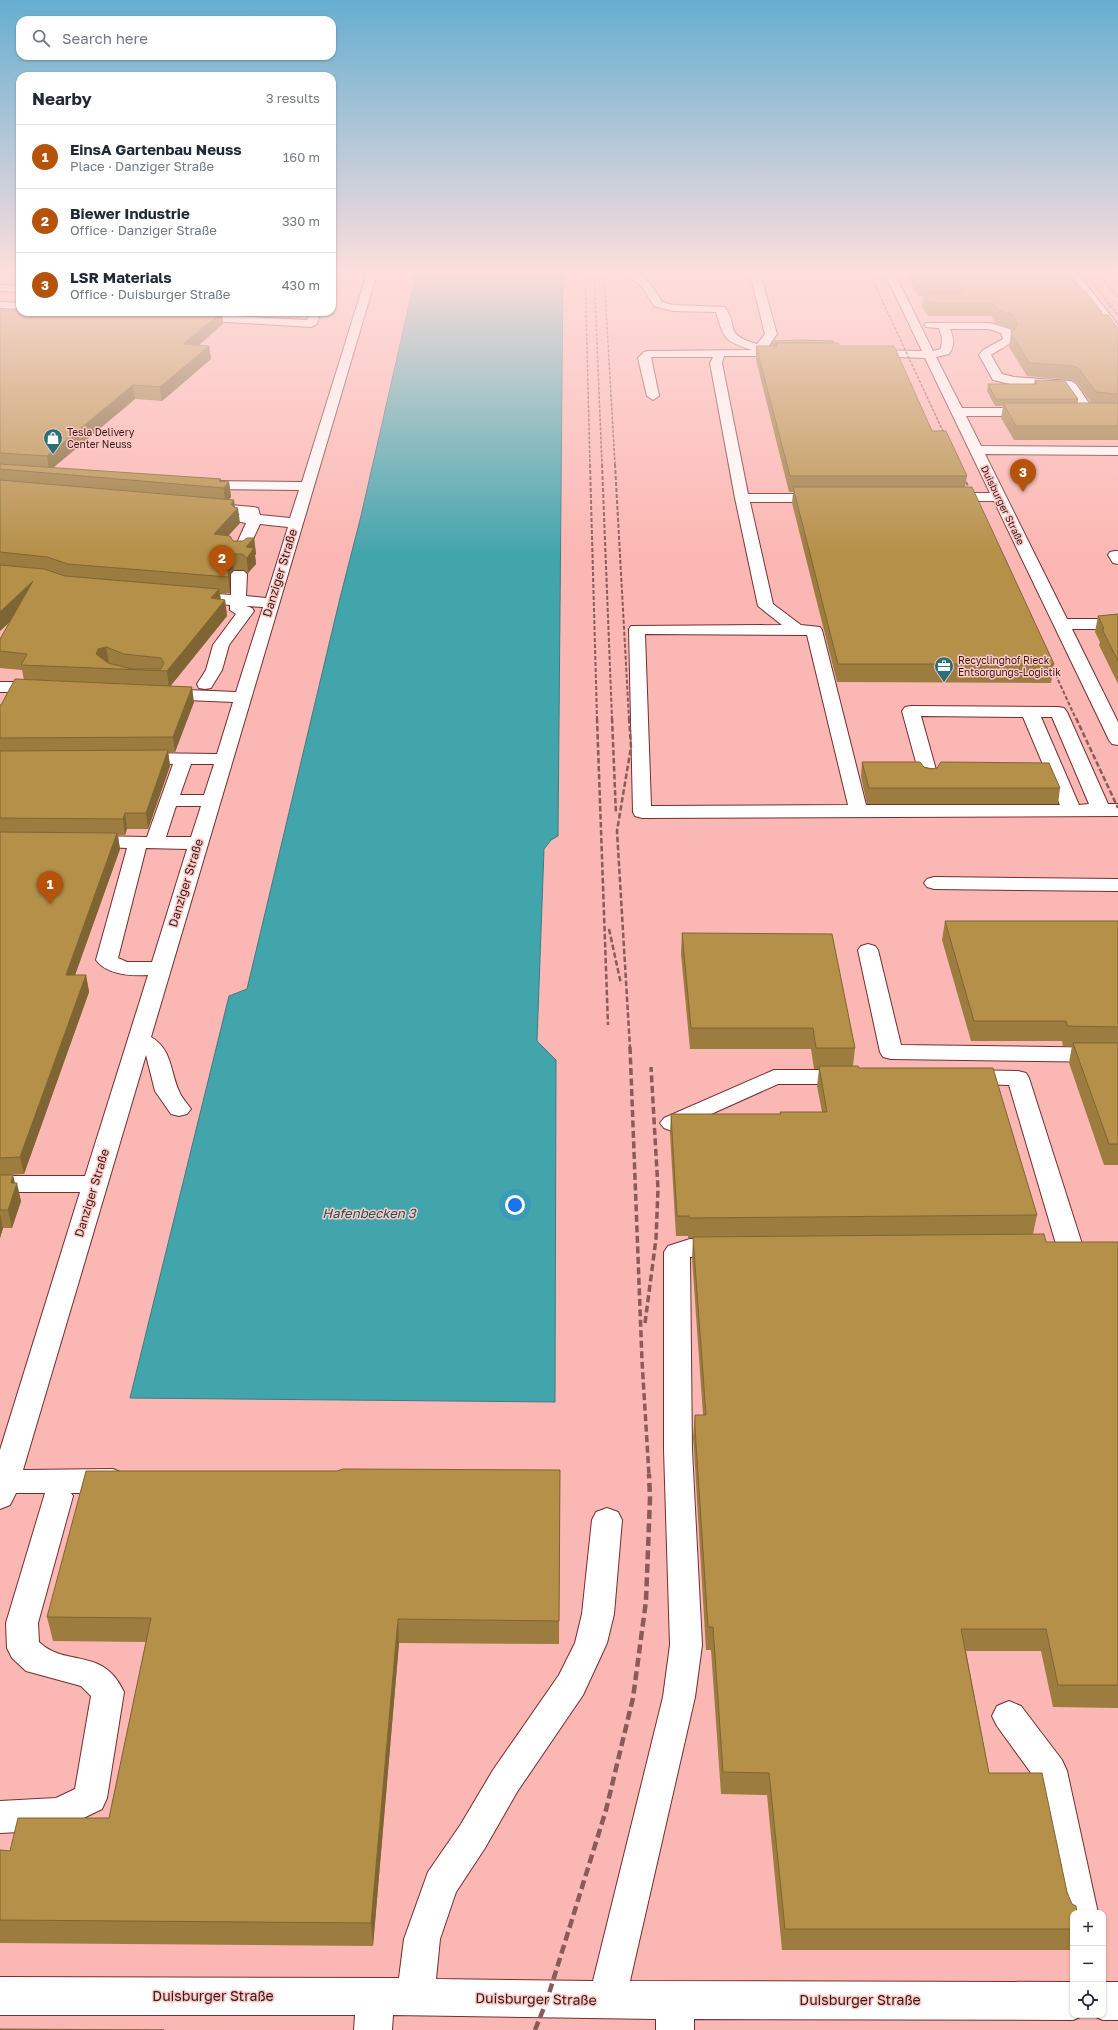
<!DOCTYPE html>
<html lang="en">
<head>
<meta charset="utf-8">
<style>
	body { margin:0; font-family:"Golos Text",sans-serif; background:#f2f2f3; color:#1f2937 }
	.controls { position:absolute; right:12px; bottom:12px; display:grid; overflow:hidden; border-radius:8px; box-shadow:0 1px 3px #0004 }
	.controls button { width:36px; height:36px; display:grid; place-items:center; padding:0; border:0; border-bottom:1px solid #e0e1e3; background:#fff; color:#1f2937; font:20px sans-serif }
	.you { position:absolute; left:515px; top:1205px; width:14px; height:14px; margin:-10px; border:3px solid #fff; border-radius:50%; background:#1a73e8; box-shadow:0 0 0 6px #1a73e833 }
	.badge { display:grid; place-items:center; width:26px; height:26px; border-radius:50%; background:#b45309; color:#fff; font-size:13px; font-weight:700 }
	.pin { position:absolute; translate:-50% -33px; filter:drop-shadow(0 1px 2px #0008) }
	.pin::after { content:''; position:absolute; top:21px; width:14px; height:12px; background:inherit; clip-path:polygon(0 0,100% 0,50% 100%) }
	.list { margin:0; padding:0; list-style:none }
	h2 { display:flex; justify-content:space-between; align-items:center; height:52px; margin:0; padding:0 16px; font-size:17px }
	h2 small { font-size:13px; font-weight:400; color:#747a83 }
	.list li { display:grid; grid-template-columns:26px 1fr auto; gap:12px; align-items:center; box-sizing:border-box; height:64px; padding:0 16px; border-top:1px solid #e0e1e3 }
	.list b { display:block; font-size:15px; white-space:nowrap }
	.list p { margin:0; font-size:13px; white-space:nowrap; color:#747a83 }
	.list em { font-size:13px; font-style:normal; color:#747a83 }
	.icon { flex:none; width:22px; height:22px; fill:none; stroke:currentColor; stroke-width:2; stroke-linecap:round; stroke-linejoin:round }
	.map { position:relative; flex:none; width:1118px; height:2030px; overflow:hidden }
	.search { position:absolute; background:#fff; box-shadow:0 1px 3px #0004; left:16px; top:16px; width:320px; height:44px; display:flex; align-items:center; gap:10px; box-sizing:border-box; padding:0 14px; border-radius:12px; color:#747a83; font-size:15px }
	.panel { position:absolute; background:#fff; box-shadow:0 1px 3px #0004; left:16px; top:72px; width:320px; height:244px; border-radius:12px }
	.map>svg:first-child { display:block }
	.water { fill:#43a5ac; stroke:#407b80 }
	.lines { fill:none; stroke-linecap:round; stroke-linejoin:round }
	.minor-casing { stroke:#742e2f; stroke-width:2 }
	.minor { fill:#fff; fill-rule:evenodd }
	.rail-far4 { stroke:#8a5b59; stroke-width:1.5; stroke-dasharray:3 1.5; stroke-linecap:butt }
	.rail-far3 { stroke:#8a5b59; stroke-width:2; stroke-dasharray:4 2; stroke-linecap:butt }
	.rail-far2 { stroke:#8a5b59; stroke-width:2.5; stroke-dasharray:5.5 2.5; stroke-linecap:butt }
	.rail-far1 { stroke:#8a5b59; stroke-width:3.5; stroke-dasharray:7 3.5; stroke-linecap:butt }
	.rail { stroke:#8a5b59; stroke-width:4.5; stroke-dasharray:9 4.5; stroke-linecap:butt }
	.wall { fill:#9c7c3f }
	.shaded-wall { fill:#7f6533 }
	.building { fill:#b59049; stroke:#7f6533; fill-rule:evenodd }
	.labels { text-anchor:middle; stroke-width:3; stroke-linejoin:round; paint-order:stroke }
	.far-poi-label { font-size:10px; fill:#381918; stroke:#fdc9c6; text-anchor:start }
	.far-street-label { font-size:10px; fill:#381918; stroke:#fdc9c6 }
	.street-label { font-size:12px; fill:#381918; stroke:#fdc9c6 }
	.water-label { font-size:13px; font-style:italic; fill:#265154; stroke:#fdc9c6 }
	.near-street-label { font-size:14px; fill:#381918; stroke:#fdc9c6 }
</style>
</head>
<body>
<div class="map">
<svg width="1118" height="2030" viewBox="0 0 1118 2030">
	<rect width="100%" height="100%" fill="#fbb7b3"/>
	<path class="water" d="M417,270H563L558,836L551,840L544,849L537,1041L556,1060L555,1402L130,1398L229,996L247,989L340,598L361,516Z"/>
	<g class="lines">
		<g class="minor-casing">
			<g id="minor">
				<path d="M0,270H20V275L0,274Z"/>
				<path d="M368,270H378L151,1037C172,1049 170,1071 179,1091C181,1097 187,1103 191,1109L187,1114L179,1116L171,1114L155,1091L146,1055L23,1470L113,1469L123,1473L128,1481L123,1489L113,1493H71L73,1496L38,1623L39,1642C66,1668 103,1646 124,1692L107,1798L102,1809L59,1830L0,1833V1801L56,1798L75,1789L91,1696L81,1686L26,1671L12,1658L7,1648L6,1623L45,1493H16L10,1505L0,1509V1450L80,1192H0V1176H85L148,975C131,976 107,975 96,960L127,848L82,846L79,842L82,838L89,836L147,837L173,764L133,762L130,758L133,754L139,753L217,754L233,702L163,699L157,698L155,694L157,690L163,689L236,692L263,607L246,606L252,608L254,611L229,645L222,670L211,688L205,689L199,688L197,684L206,670L213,645L236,614L230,610V605L191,602L186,600L183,597L186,594L191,592L231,595V574L234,571H244L247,574L246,596L266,598L288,527L260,524L247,552L245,555H235L233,552L246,523L236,521L234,518L240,514L208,511L203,510L201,507L203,504L208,503L253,507L258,508L260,515L290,518L299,490L200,489L195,488L193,485L195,482L200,481L302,482ZM191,764H214L204,795H180ZM176,806H201L191,837H166ZM146,848L187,849L152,962H127L118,958Z"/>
				<path d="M622,270C643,270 652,285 662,302L673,305L725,307C739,328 723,334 757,344L765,334L749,270H759L777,334L766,350H786L792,353L786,356H724L722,363L748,494H822L827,495L829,498L827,501L822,502H750L773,604L801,625L820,627L822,630L866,805H1060L1023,717L921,716L938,777L935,781L929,782L923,781L920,777L902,711L905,707L911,706L1058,707L1064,708L1067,712L1108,804H1118V816L642,818L635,816L633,812L629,629L631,626L782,625L758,606L735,498L710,363L713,357H651L659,396L653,400L647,396L638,358L644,352L648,351L752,350C724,341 724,339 716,312L673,311L654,306L643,288ZM645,634L807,635L848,805L651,806ZM1041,717H1052L1089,804L1079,805Z"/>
				<path d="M883,270H893L933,351L941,349L942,338L939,328L926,327L924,325L926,323H990L1010,329L1015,338C1008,347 999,349 991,355L1002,374L1014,377L1071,381L1076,384L1095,412L1093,415H1085L1068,390L1064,387L1014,385L993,380L979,355L983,350L1003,339L1001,333L989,329H950C954,338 955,346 949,354L936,357L962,408H1031L1037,412L1031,416H966L981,446L1118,447V455L985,454L1067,619H1118V629H1072L1118,722V745L1112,744L1109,740L994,501H947L942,500L940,497L942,494L947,493H990L925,358L868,356L862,353L868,350L922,351Z"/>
				<path d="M1065,270H1075L1118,325V335L1114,334Z"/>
				<path d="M0,285L20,286V292L0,291Z"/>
				<path d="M0,302L20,303V309L0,308Z"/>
				<path d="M310,312H320L317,324L311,327L193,320L187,317L193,314L307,320Z"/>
				<path d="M1115,551H1118V564L1113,563L1108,555L1110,552Z"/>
				<path d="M0,682H41L47,683L49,687L47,691L41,692H0Z"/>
				<path d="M934,877L1118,879V891L934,889L927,887L924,883L927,879Z"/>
				<path d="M868,944L875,946L878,950L901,1045L1118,1048V1062L891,1059L883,1057L880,1052L858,950L861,946Z"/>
				<path d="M774,1070H847L855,1072L858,1077L855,1082L847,1084H778L680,1128L672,1131L664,1128L660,1123L664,1118Z"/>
				<path d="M966,1070L1018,1071L1026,1073L1029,1078L1082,1244L1078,1250L1069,1253L1060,1250L1056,1244L1009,1085L966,1084L958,1082L955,1077L958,1072Z"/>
				<path d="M690,1239H723L732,1242L736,1248L732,1254L723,1257H690L692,1450L702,1645L695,1697L630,1981L1073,1982V2015H1085L1073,2020L694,2019V2030H656V2019L393,2015L392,2030H354L355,2015H0V1977L399,1978L404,1939L428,1872L461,1824L493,1770L559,1675L575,1643L582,1614L592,1520L596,1512L607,1508L618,1512L622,1520L614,1614L607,1643L583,1695L517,1792L485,1848L456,1892L440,1939L436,1979L593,1981L663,1697L670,1645L664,1450V1252L668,1246Z"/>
				<path d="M1009,1701L1021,1706L1062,1760L1067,1771L1098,1913H1073V1928L1067,1925L1062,1913L1034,1777L997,1726L992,1716L997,1706Z"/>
				<path d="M1103,1982H1118V2020H1103L1091,2015H1103Z"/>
			</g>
		</g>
		<use href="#minor" class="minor"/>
		<g class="rail-far4">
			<path d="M585,270L590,465"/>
			<path d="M594,270L602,465"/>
			<path d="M597,270L603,281L605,291L615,465"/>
			<path d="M868,270L948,442"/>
			<path d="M1082,270L1118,315"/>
			<path d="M1096,270L1118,298"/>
		</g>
		<g class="rail-far3">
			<path d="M590,464L597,719"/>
			<path d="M602,464L612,719"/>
			<path d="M615,464L629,719"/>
			<path d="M961,471L973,497"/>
			<path d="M1048,658L1076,719"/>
		</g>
		<g class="rail-far2">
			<path d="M597,718L608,1025"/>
			<path d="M612,718L616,814"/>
			<path d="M629,718L631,747L617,831L630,1048"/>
			<path d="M1076,718L1118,808"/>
			<path d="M609,929L621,984"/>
		</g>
		<g class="rail-far1">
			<path d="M630,1047L642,1361L649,1475"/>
			<path d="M645,1323L656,1239L658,1189L651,1067"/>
		</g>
		<path class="rail" d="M535,2030L547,2000L606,1810L633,1698L646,1601L650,1498L649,1474"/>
	</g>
	<g class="wall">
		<path d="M904,270H1067L1083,291L1104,315L1118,328V440H1014L1001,418L1003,406H995L987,391L988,384H1034L1035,380L1078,399V403H1091L1077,383L1072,380L1027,376L1009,347L1011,333L1013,331L1011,328L995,323L991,316H928L922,306L923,296H918Z"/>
		<path d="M0,310L74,315L79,312H222L223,324L199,345L209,346L211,359L162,401L135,399L53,468L229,482L231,497L229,500H234L235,508L240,523L228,536L233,541H243L254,538L256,554L255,555L256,564L248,573L244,570H234L230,573V593H220L221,599L225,600L227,616L170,686L194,702L175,752H168L170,766L148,829H127L125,835H118L120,849L75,975H86L89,992L24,1174L9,1175L15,1183L21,1201L12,1228H3L0,1238V705H1L24,680L22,670L0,668V639L10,622L0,631Z"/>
		<path d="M772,341L834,343L839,346L932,431L967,476L965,487L1054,664L1051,683L837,682L792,503L793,492H789L756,360V346H772Z"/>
		<path d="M1118,614V684L1099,645L1100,642L1095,632L1098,616Z"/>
		<path d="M862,762L924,767L1060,788L1058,804H867L861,777Z"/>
		<path d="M945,921H1118V1165H1104L1069,1063L1072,1046H1063L1062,1041H971L942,940Z"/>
		<path d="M682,933L855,1048L853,1066L859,1068L1037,1215L1033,1234L1046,1242H1118V1708L1053,1707L1041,1651H966L989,1773L1067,1892L1073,1913V1950H782L767,1795L721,1794L711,1650H706L694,1450L693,1437L695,1415H703L692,1258L693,1238H688V1236H676L670,1133L671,1114H780V1112H822L817,1086L819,1069H814L811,1049H690L681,954Z"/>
		<path d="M560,1470L559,1644L399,1643L373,1946L0,1943V1850L10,1851L109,1818L146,1642L53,1641L47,1617L337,1471Z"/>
	</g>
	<g class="shaded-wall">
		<path d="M222,312L223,324L185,357L183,344Z"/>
		<path d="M209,346L211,359L162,401L160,387Z"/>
		<path d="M133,385L135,399L49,471L47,456Z"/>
		<path d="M229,482L231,497L225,503L224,488Z"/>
		<path d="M234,500L235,511L238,508L240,523L215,550L214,534L231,504Z"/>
		<path d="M254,538L256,554L255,555L256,564L248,573L246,547Z"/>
		<path d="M232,554L234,570L230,573V593L228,577V557Z"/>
		<path d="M33,581L36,597L0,631V612Z"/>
		<path d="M219,589L221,605L211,598Z"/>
		<path d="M225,600L227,616L169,688L167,671Z"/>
		<path d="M106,647L109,664L96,654L98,649Z"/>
		<path d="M192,687L194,702L175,752L173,737Z"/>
		<path d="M168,750L170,766L148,829L146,813Z"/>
		<path d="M125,813L127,829L125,835L123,819Z"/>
		<path d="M117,833L120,849L69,992L66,975Z"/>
		<path d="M86,975L89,992L24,1174L20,1157Z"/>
		<path d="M13,1175L16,1187L17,1183L21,1201L12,1228L8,1210L11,1183Z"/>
		<path d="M0,1214L3,1228L0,1238Z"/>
		<path d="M398,1619L399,1643L373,1946L371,1923Z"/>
	</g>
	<g class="building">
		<path d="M912,270H1067L1083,291H1085L1104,315H1108L1118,328V394L1096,392L1079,369L1074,366L1029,363L1011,333L1018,325L1013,315L997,310L993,303H930L924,293H960L966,288L959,284H919Z"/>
		<path d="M0,310L74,315L79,312H222L183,344L209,346L160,387L133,385L47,456L0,453Z"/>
		<path d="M803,340L833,341L834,343H776V345H773L772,341Z"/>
		<path d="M776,343H838L839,346H894L932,431H946L967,476H790L756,346H777Z"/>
		<path d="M1035,380L1065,381L1078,399H996L988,384H1037Z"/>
		<path d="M1003,403H1118V426H1016Z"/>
		<path d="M0,464L221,479L219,481L229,482L224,488L0,469Z"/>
		<path d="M0,480L234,500L231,504L234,507L238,508L214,534L230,536L233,541H243L247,538H254L246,547L254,548L247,558L242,554H232L228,557V577L68,564L47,557L0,552Z"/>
		<path d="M793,487H972L1054,664H838Z"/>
		<path d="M0,565L44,569L65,576L219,589L211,598L225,600L167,671L21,665L27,654L0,651V639L33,581L0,612ZM106,647L124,654L161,658L164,663L161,669H132L108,663L96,654L98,649Z"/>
		<path d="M1118,614V661L1102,629H1104L1098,616Z"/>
		<path d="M15,679L192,687L173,737L0,738V705H1Z"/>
		<path d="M168,750L146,813H125L123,819L0,818V751Z"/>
		<path d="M862,762H920L924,767L931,769L937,768L941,762L1049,763L1060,788H869Z"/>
		<path d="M0,832L117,833L66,975H86L20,1157L0,1158Z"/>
		<path d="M945,921H1118V1027L1067,1026L1066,1021H974Z"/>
		<path d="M682,933L832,934L855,1048H816L813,1028H691Z"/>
		<path d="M1073,1043H1118V1144H1109Z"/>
		<path d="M819,1066H858L859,1068H993L1037,1215L690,1218L689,1216H677L671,1114H781L780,1112H827Z"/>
		<path d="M0,1175H13L11,1183H17L8,1210H0Z"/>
		<path d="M1044,1234L1046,1242H1118V1685H1058L1046,1629H961L989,1773H1042L1067,1892L1072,1904L1076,1906L1077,1913H1073V1929H785L769,1773L723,1772L713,1627H708L695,1428V1415H706L693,1237Z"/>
		<path d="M343,1469L560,1470L559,1621L398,1619L371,1923L0,1920V1850L10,1851L18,1818H109L151,1618L47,1617L86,1471H337Z"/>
		<path d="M0,2029L164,2030H0Z"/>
	</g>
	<linearGradient id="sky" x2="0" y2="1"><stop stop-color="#66aed0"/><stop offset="0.49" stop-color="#fddfdd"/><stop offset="1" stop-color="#fddfdd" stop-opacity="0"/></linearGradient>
	<rect width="1118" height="554" fill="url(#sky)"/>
	<defs>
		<g id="shop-pin" transform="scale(1)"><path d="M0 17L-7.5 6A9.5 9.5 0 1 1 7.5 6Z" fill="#277177" stroke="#fdc9c6"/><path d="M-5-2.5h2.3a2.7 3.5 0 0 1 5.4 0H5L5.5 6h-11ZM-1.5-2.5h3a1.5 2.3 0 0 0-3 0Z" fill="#fff"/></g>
		<g id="office-pin" transform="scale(1)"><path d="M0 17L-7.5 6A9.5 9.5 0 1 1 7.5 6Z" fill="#277177" stroke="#fdc9c6"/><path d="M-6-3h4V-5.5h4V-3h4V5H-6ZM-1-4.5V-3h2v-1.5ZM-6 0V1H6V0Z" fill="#fff"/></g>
	</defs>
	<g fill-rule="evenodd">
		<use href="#shop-pin" x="53" y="438"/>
		<use href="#office-pin" x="944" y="666"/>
	</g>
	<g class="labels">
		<g class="far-poi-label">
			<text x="67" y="436">Tesla Delivery<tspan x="67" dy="12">Center Neuss</tspan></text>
			<text x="958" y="664">Recyclinghof Rieck<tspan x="958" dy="12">Entsorgungs-Logistik</tspan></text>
		</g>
		<g class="far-street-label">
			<text transform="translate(1003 505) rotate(64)" y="4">Duisburger Straße</text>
		</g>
		<g class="street-label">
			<text transform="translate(280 573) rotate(-73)" y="4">Danziger Straße</text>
			<text transform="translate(186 883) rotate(-73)" y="4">Danziger Straße</text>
			<text transform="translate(92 1193) rotate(-73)" y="4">Danziger Straße</text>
		</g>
		<g class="water-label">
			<text x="369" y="1218">Hafenbecken 3</text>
		</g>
		<g class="near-street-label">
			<text x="213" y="2001">Duisburger Straße</text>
			<text transform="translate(536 1999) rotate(1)" y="5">Duisburger Straße</text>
			<text x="860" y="2005">Duisburger Straße</text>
		</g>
	</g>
</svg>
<div class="controls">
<button>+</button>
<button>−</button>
<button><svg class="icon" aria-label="locate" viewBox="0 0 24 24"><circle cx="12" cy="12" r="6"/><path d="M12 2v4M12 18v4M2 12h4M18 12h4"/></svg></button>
</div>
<div class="you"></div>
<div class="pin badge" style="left:50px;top:904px">1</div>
<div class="pin badge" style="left:222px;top:578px">2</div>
<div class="pin badge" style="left:1023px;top:492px">3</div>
<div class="search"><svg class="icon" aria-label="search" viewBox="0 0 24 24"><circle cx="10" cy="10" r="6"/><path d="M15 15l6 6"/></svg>Search here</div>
<section class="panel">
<h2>Nearby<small>3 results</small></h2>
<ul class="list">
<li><span class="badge">1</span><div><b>EinsA Gartenbau Neuss</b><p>Place · Danziger Straße</p></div><em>160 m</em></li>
<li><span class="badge">2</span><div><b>Biewer Industrie</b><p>Office · Danziger Straße</p></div><em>330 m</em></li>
<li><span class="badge">3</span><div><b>LSR Materials</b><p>Office · Duisburger Straße</p></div><em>430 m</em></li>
</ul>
</section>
</div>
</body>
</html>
